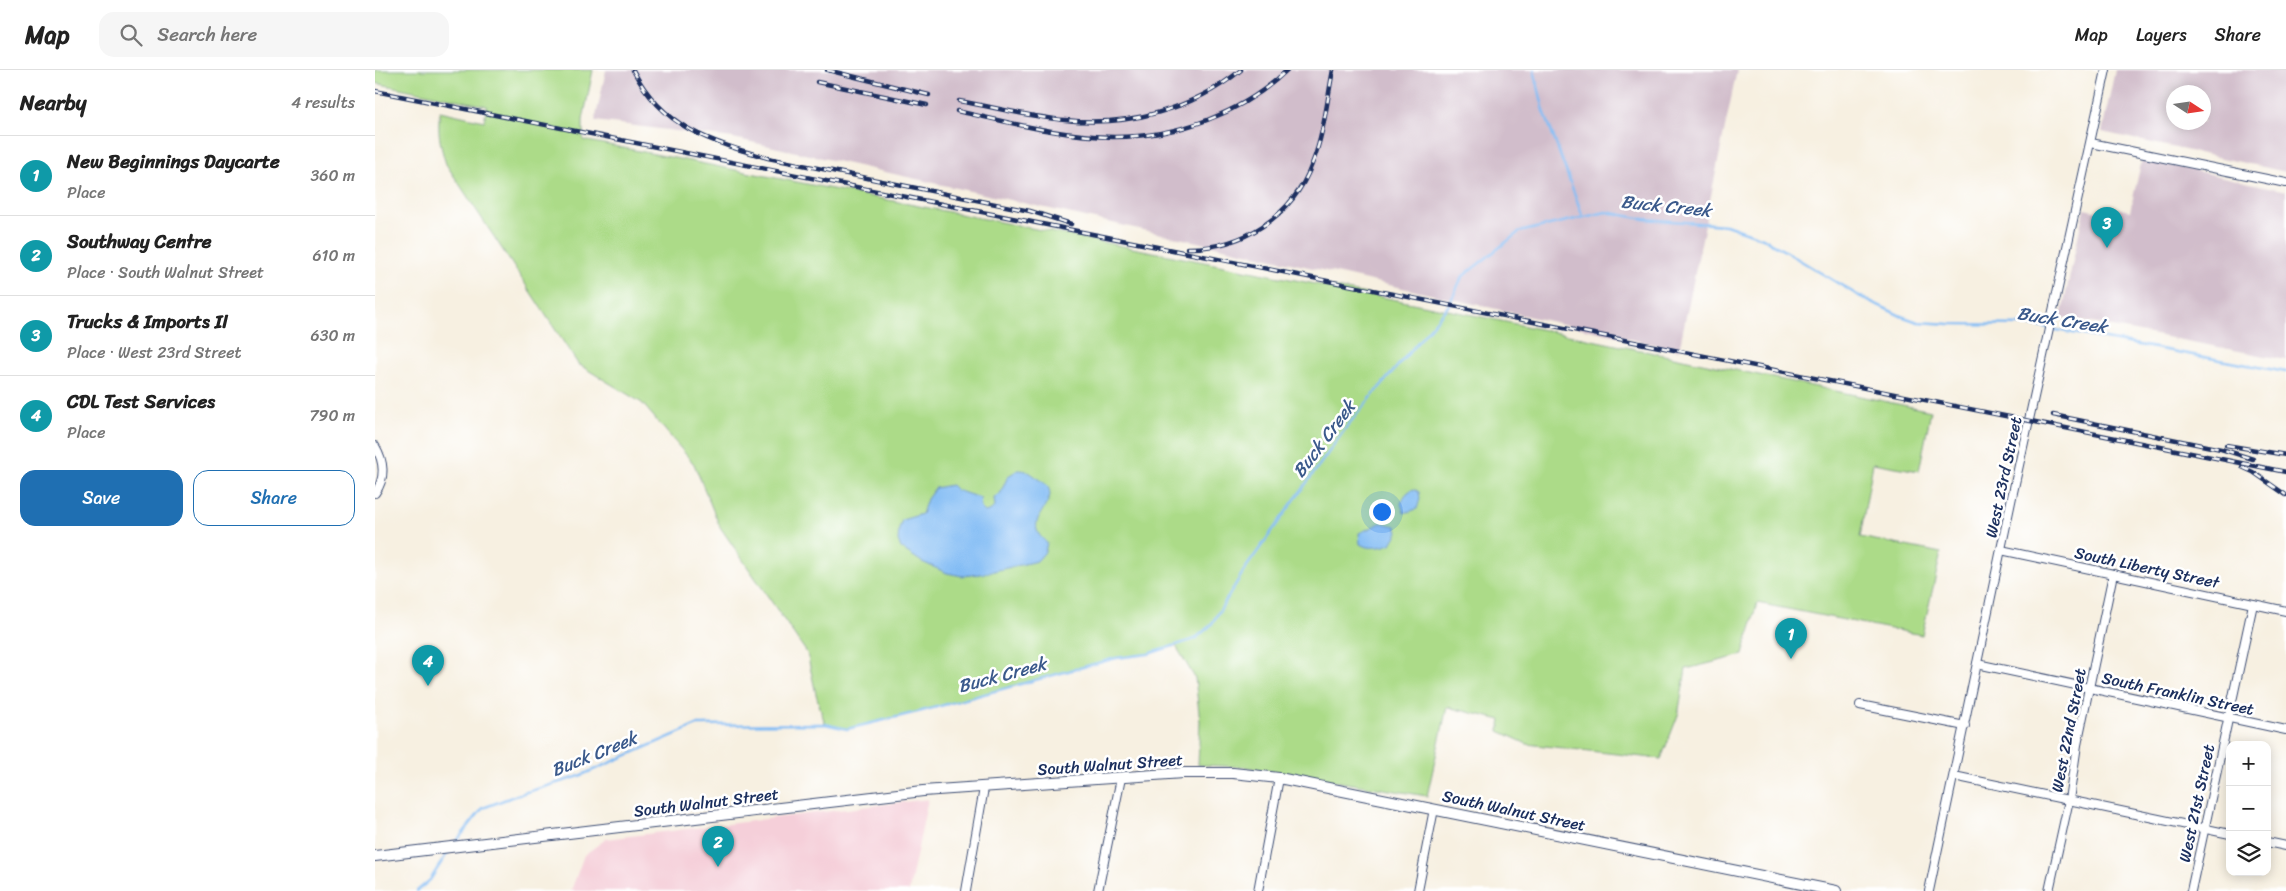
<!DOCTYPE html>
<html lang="en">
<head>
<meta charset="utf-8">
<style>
	body { margin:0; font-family:Sriracha,sans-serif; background:#f6f6f6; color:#222 }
	.controls { position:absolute; right:15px; bottom:15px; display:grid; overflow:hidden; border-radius:10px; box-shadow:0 2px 12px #0003 }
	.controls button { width:45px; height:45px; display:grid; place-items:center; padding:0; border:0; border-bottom:1px solid #e0e0e0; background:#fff; color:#222; font:25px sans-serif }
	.compass { position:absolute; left:1791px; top:15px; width:45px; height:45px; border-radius:50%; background:#fff; box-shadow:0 2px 12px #0003; rotate:102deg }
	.you { position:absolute; left:1006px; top:441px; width:18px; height:18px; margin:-12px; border:4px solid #fff; border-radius:50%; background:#1a73e8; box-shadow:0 0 0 8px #1a73e833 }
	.badge { display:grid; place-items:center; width:32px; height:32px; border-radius:50%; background:#1f6fb2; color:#fff; font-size:16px; font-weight:700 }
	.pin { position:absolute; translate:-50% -41px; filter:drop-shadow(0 1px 2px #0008) }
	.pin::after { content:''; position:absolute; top:26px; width:18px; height:15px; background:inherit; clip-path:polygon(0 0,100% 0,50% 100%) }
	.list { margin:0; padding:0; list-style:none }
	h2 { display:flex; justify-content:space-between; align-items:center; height:65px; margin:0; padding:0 20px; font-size:21px }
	h2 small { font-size:16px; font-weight:400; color:#767676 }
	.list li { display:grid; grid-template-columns:32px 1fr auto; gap:15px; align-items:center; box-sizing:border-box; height:80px; padding:0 20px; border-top:1px solid #e0e0e0 }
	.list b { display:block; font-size:19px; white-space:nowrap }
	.list p { margin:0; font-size:16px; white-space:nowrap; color:#767676 }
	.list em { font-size:16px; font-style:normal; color:#767676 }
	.actions { display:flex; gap:10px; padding:15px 20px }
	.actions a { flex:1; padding:11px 0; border:1px solid #1f6fb2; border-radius:15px; text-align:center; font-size:18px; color:#1f6fb2 }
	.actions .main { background:#1f6fb2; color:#fff }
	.icon { flex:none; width:28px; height:28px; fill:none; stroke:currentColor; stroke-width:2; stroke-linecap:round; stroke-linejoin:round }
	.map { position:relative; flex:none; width:1911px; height:821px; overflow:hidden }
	header { display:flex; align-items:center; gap:30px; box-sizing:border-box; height:70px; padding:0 25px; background:#fff; border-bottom:1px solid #e0e0e0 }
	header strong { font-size:24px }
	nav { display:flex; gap:28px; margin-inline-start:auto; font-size:18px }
	.search { width:350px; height:45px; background:#f6f6f6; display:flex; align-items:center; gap:12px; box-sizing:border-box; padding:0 18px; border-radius:15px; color:#767676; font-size:19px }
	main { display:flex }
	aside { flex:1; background:#fff }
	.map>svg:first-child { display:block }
	.built { fill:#f5cfd9 }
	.industrial { fill:#d1bdcb; fill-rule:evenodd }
	.green { fill:#acdb88; stroke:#648573 }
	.water { fill:#82bcf4; stroke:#4e76a9 }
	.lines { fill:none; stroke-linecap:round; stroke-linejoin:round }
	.stream { stroke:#82bcf4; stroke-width:2.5 }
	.minor-casing { stroke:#3c4c72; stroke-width:10 }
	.major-casing { stroke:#3c4c72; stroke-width:12 }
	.minor { stroke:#fff; stroke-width:8 }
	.major { stroke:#fff; stroke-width:10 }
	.rail-casing { stroke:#1b2f5e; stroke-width:4.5 }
	.rail { stroke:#fff; stroke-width:2.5; stroke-dasharray:8; stroke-linecap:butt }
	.labels { text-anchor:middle; stroke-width:5; stroke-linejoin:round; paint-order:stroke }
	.street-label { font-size:16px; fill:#1b2f5e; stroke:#fff }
	.water-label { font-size:18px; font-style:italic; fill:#3a598b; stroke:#fff }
</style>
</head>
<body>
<header>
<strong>Map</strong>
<div class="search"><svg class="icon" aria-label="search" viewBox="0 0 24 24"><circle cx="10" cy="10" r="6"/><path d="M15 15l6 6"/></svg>Search here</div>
<nav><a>Map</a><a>Layers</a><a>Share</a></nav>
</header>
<main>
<aside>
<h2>Nearby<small>4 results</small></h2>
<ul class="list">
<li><span class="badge" style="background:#0f9aa8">1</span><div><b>New Beginnings Daycarte</b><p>Place</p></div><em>360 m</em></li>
<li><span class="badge" style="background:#0f9aa8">2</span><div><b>Southway Centre</b><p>Place · South Walnut Street</p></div><em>610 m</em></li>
<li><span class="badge" style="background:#0f9aa8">3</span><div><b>Trucks &amp; Imports II</b><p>Place · West 23rd Street</p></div><em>630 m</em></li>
<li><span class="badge" style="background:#0f9aa8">4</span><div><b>CDL Test Services</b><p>Place</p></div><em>790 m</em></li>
</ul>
<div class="actions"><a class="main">Save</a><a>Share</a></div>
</aside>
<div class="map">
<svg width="1911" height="821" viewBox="0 0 1911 821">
	<rect width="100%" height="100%" fill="#fff"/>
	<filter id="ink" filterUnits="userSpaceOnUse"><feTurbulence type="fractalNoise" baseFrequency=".02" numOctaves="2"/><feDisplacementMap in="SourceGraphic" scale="10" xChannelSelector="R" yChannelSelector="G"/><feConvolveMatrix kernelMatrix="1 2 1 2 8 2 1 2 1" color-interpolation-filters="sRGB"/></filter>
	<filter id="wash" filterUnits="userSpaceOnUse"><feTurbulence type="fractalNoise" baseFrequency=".0096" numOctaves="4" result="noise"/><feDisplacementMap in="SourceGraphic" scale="20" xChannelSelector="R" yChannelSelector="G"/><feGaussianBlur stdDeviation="1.12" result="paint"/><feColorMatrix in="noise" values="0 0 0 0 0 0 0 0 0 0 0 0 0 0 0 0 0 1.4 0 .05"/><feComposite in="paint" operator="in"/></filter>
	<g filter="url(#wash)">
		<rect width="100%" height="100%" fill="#f7f0e1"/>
		<path class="built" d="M553,729L534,821H196L209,785L231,769Z"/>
		<g class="industrial">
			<path d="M231,0H1362L1304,280L358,68L220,51Z"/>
			<path d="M1740,0H1911V102L1727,62ZM1798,22H1828V52H1798Z"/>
			<path d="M1767,89L1911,121V290L1686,247L1709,139L1734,144L1737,137L1755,141Z"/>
		</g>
		<path class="green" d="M0,0H218L208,50V70L1088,243L1556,341L1544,401L1498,393L1485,467L1566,483L1547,565L1382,533L1368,585L1311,599L1303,645L1286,689L1152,674L1124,661L1126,650L1072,637L1052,726L870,697L823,695L825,651L820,608L801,576L773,584L741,588L554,639L472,659L450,654L441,624L432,583L345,457L319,394L267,333L203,294L71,94C65,75 62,61 65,41L109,51L112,36L0,13Z"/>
		<g class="water">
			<path d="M643,400C652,400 654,402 661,407C694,426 657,440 662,460C663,465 669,470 672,473L670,482L662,491L606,504L587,506L572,503L547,492L526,478L523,470L524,459L527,450L547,444L552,429L560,418L576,415L581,420L605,428L606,438L610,442L616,440L620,436L619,428L625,424L633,406Z"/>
			<path d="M1039,419L1044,422L1045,429L1042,439L1029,443L1026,434C1029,426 1031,422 1039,419Z"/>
			<path d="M1006,453L1021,456L1023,462L1016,474C1007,477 994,480 985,474L984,463Z"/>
		</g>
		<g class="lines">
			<g class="stream">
				<path d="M1159,0L1169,41L1208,147"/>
				<path d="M80,773L108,738L142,725L202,707L322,655L450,654L472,659L547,641L741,588L773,584L820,569L836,555L870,499L973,355L1074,235L1087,207L1144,162L1231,142L1269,149L1351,155L1388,168L1484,226L1526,246L1543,252L1575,254L1654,255L1911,302"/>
				<path d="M42,821L55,810L75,779"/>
			</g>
		</g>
	</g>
	<g filter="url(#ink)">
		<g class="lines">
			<g class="minor-casing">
				<g id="minor">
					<path d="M1716,73L1911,113"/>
					<path d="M0,376C9,391 11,408 0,423"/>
					<path d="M1626,480L1911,541"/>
					<path d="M1602,594L1911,660"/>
					<path d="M1485,635L1590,656"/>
					<path d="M1579,706L1855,764"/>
					<path d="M1892,772L1911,776"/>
					<path d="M591,821L609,718"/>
					<path d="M723,821L746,708"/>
					<path d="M883,821L904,708"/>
					<path d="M1043,821L1059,739"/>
					<path d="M1554,821L1637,427L1731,0"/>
					<path d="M1674,821L1694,730L1702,675L1738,504"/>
					<path d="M1816,821L1878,534"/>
				</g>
			</g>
			<g class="major-casing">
				<path id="major" d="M0,786L548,721L808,703H858L904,708L1461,821"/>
			</g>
			<use href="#minor" class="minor"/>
			<use href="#major" class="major"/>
			<g class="rail-casing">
				<g id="rail">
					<path d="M258,0C288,58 334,71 393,88L655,141L696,154"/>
					<path d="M452,0L554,25"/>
					<path d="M442,12L552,35"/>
					<path d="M0,21L1911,402"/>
					<path d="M584,31C619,37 655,47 690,50C752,57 817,40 866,0"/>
					<path d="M582,41C633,52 687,67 739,67C802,67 867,44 912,0"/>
					<path d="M812,178C867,179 918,146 937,94C949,64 952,31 958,0"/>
					<path d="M1678,345L1846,379L1878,389"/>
					<path d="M1851,375L1911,385"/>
					<path d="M1867,397L1878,402L1911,425"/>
				</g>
			</g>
			<use href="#rail" class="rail"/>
		</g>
	</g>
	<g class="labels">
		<g class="street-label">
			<text transform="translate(1628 407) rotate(-78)" y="6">West 23rd Street</text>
			<text transform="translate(1772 497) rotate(12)" y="6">South Liberty Street</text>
			<text transform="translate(1803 623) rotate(12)" y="6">South Franklin Street</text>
			<text transform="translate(1693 660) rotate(-79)" y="6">West 22nd Street</text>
			<text transform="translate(735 694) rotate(-4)" y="6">South Walnut Street</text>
			<text transform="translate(331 732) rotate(-7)" y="6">South Walnut Street</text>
			<text transform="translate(1821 733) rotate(-78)" y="6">West 21st Street</text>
			<text transform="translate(1139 740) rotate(12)" y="6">South Walnut Street</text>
		</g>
		<g class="water-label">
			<text transform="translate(1291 136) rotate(6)" y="6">Buck Creek</text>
			<text transform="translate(1687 250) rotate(9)" y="6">Buck Creek</text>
			<text transform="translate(949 369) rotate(-53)" y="6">Buck Creek</text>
			<text transform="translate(627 605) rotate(-15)" y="6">Buck Creek</text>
			<text transform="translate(219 684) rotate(-22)" y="6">Buck Creek</text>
		</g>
	</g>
</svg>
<div class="controls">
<button>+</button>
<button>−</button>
<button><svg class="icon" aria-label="layers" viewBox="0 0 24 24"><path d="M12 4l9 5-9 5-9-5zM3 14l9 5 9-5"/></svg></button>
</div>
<svg class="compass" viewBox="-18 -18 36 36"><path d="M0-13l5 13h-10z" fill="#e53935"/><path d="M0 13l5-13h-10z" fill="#767676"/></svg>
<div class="you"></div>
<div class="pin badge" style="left:1416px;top:589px;background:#0f9aa8">1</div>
<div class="pin badge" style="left:343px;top:797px;background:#0f9aa8">2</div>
<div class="pin badge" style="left:1732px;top:178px;background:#0f9aa8">3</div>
<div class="pin badge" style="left:53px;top:616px;background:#0f9aa8">4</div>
</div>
</main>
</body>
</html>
